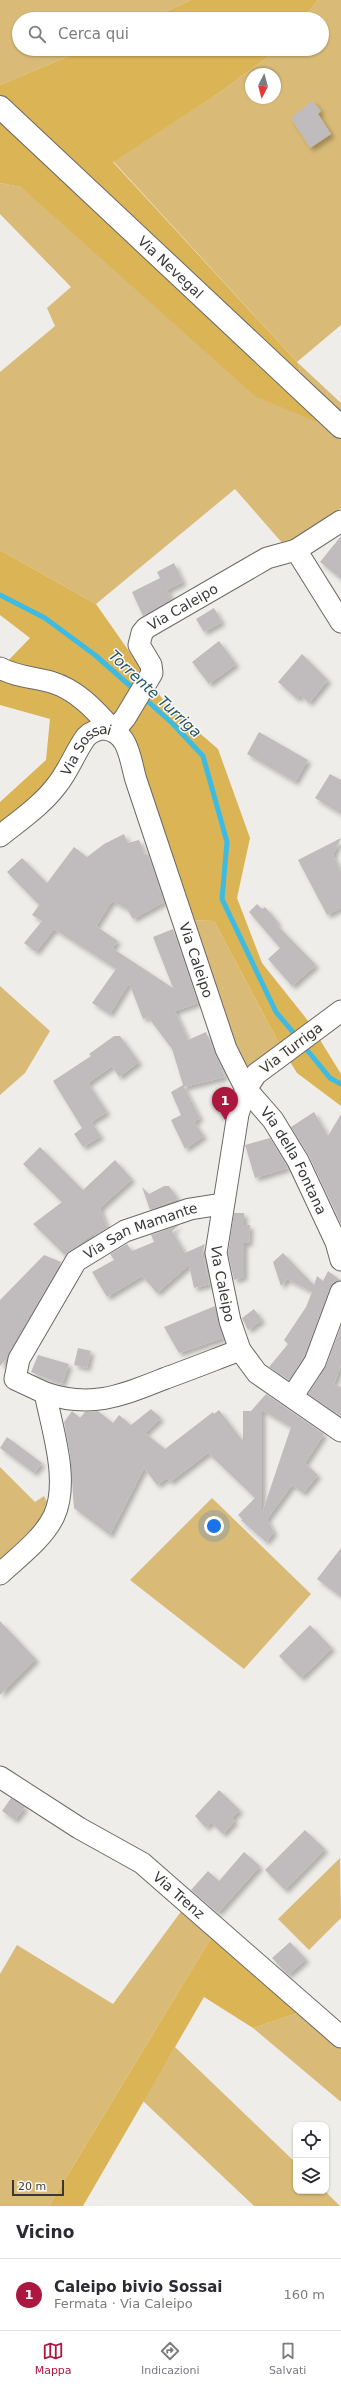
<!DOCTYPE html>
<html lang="it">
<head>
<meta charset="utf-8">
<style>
	body { margin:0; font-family:"DejaVu Sans",sans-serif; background:#f2f2f3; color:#2b2b33 }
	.controls { position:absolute; right:12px; bottom:12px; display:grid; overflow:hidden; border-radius:8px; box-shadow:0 1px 3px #0004 }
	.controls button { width:36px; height:36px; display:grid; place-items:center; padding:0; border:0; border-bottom:1px solid #e1e1e2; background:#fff; color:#2b2b33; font:20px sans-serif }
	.compass { position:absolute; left:245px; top:68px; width:36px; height:36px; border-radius:50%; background:#fff; box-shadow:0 1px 3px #0004; rotate:186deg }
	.scale { position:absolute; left:12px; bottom:10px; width:52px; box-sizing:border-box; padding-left:4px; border:2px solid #383836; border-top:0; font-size:11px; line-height:14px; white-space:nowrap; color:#383836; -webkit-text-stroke:3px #fcfaf6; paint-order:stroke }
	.you { position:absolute; left:214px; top:1526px; width:14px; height:14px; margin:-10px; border:3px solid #fff; border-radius:50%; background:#1a73e8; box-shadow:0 0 0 6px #1a73e833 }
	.badge { display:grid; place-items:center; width:26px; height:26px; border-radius:50%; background:#ac1740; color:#fff; font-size:13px; font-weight:700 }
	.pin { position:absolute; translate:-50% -33px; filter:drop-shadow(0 1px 2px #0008) }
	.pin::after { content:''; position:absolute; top:21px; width:14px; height:12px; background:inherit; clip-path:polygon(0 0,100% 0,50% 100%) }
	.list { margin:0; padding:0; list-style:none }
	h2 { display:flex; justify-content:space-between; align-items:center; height:52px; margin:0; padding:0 16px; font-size:17px }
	h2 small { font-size:13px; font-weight:400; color:#7c7c81 }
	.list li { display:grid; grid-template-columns:26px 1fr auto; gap:12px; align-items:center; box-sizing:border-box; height:72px; padding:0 16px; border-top:1px solid #e1e1e2 }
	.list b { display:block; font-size:15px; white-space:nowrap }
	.list p { margin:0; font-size:13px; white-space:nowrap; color:#7c7c81 }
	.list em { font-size:13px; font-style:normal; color:#7c7c81 }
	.icon { flex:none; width:22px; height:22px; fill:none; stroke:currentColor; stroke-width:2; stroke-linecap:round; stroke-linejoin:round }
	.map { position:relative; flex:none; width:341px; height:2206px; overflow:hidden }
	.search { position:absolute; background:#fff; box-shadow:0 1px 3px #0004; left:12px; right:12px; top:12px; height:44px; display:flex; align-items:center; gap:10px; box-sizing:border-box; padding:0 14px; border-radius:22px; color:#7c7c81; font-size:15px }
	.sheet { height:124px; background:#fff }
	nav { display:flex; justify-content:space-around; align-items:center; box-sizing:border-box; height:56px; border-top:1px solid #e1e1e2; background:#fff; font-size:11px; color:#7c7c81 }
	nav a { display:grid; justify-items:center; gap:2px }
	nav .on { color:#ac1740 }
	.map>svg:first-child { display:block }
	.green { fill:#d9bb77; fill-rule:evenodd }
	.forest { fill:#dbb456 }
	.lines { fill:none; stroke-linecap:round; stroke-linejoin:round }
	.stream { stroke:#3dbbe3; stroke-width:5 }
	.building { fill:#c0bcbe; fill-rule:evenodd; filter:url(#shadow) }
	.minor-casing { stroke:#6b6965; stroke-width:23 }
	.major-casing { stroke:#6b6965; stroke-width:24 }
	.minor { stroke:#fff; stroke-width:21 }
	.major { stroke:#fff; stroke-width:22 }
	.labels { text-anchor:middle; stroke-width:3; stroke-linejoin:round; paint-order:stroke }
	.street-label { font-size:14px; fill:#383836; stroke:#fcfaf6 }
	.water-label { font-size:15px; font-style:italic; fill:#255769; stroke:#fcfaf6 }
</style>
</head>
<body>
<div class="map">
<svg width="341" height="2206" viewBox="0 0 341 2206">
	<defs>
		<filter id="shadow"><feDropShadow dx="3.5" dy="3.5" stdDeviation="2" flood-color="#0004"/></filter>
	</defs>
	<rect width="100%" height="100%" fill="#efede9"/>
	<g class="green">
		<path d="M0,0H191L150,19H19V49H86L0,85Z"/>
		<path d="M318,0H341V325L297,362L341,403V508L284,545L235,489L96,604L0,550V372L55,326L47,308L71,287L0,214V183L21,187L319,422L297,362L113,161L219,93L279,49H322V19H303ZM251,74H275V98H251Z"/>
		<path d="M187,920L214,921L282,1049L245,1079Z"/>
		<path d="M0,986L50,1031L25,1073L0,1095Z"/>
		<path d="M0,1467L35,1502L44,1496L60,1526L0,1581Z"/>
		<path d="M212,1498L311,1594L244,1669L130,1580Z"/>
		<path d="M340,1858L341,1918L309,1950L278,1919Z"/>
		<path d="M188,1902L217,1928L49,2206H0V1974L17,1945L113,2004Z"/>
		<path d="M307,2010L341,2037V2102L253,2028Z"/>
		<path d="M175,2047L296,2163V2191H325L340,2206H254L143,2101Z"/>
	</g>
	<g class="forest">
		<path d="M191,0H318L303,19H150Z"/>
		<path d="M86,49H279L219,93L113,162L297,362L319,423L255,396L21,187L0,183V85Z"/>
		<path d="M0,550L96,604L166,704L218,749L250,838L237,898L262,963L309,1022L341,1074V1106L297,1073L282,1049L214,921L187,920L130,749L86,729L61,774L0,828V802L46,760L50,719L0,705V669L30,638L0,615Z"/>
		<path d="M217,1928L307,2010L253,2028L204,1997L83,2206H49Z"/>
	</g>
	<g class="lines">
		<g class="stream">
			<path d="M0,595L45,618L95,655L136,691"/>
			<path d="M143,697L173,724L203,756L227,842L222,899L276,1012L298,1038"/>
			<path d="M303,1045L330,1078L341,1084"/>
		</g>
	</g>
	<g class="building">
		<path d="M312,101L321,111L318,114L331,134L310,148L291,118Z"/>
		<path d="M341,536V579L320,562Z"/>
		<path d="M174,563L183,582L167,590L172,599L143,616L132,592L160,578L157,572Z"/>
		<path d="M214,608L222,622L204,632L196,619Z"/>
		<path d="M219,641L236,664L209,684L192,662Z"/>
		<path d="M302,654L328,680L309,703L300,695L297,699L278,682Z"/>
		<path d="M259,732L308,760L295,782L247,754Z"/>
		<path d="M330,774L341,780V814L315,798Z"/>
		<path d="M124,834L128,843L139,840L145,855L148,854L164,902L133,919L127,909L112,901L96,926L118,941L112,948L173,988L153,937L173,929L198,1003L175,1011L188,1040L206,1032L225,1077L184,1087L200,1118L194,1122L204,1136L185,1149L171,1120L181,1115L171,1092L183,1085L172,1049L148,1017L143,1019L129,983L110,1014L92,1003L116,969L54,929L36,952L24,943L42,921L32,915L39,905L7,872L22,858L47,883L74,847L87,857L104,844Z"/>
		<path d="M341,838L333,855L341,871V908L327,915L298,860Z"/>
		<path d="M257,904L262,909L265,907L278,922L276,924L316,965L292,986L268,959L280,948L249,912Z"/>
		<path d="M114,1036H120L139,1062L119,1077L112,1066L88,1083L107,1112L91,1122L101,1136L83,1147L74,1134L82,1128L53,1081L91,1056L89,1054Z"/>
		<path d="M314,1112L328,1136L341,1114V1224L309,1156L291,1127Z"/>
		<path d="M270,1138L288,1168L255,1178L245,1145Z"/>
		<path d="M40,1147L83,1190L115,1160L132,1179L100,1208L107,1228L94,1236L92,1234L65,1255L33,1224L62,1202L23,1164Z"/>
		<path d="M164,1186H169L178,1199L150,1210L142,1187L149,1194Z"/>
		<path d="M234,1213H244V1225H250L249,1243H244V1277L234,1280L228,1253Z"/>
		<path d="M179,1225L172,1231L185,1253L205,1244L202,1254L210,1284L194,1288L189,1265L157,1293L142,1276L107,1297L92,1272L114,1260L110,1254L127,1244L132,1251L154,1242L151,1235Z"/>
		<path d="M283,1253L314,1285L317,1276L323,1281L328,1271L340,1280L334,1283L330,1288L304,1357L289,1380L269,1367L288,1344L284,1340L306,1307L312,1292L287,1279L281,1286L273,1262Z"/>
		<path d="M44,1255L61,1262L7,1358L0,1366V1300Z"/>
		<path d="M215,1306L223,1338L179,1353L164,1327Z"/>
		<path d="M254,1309L262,1320L248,1330L242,1318Z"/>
		<path d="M341,1326V1365L334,1384L341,1387V1416L308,1394L326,1366Z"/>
		<path d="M78,1348L91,1351L87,1368L74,1365Z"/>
		<path d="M38,1355L69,1364L62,1384L31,1372Z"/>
		<path d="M266,1394L324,1434L305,1463L318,1475L303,1493L292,1485L267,1519L274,1532L266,1542L241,1520H243L238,1515L255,1498L208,1453L170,1482L167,1478L157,1485L144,1468L110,1535L74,1508L70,1454L64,1422L72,1411L80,1418L85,1412L98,1411L113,1423L119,1415L131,1425L151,1409L161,1418L145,1433L165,1449L213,1412L214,1414L219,1410L243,1441V1411H251ZM262,1410L291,1427L262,1513Z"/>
		<path d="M7,1437L42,1463L34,1473L0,1448Z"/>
		<path d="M341,1548V1597L317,1579Z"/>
		<path d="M0,1621L36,1659L0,1695Z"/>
		<path d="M310,1625L332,1648L301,1678L279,1656Z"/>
		<path d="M219,1790L240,1810L232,1818L235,1821L223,1834L211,1822L206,1828L195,1816Z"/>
		<path d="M11,1798L25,1807L15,1820L2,1811Z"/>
		<path d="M305,1830L325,1849L285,1890L265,1870Z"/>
		<path d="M244,1852L260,1866L218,1913L191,1890L208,1871L219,1881Z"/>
		<path d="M290,1942L306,1959L288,1975L272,1958Z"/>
	</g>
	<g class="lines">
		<g class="minor-casing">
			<g id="minor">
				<path d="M296,550L341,622"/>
				<path d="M0,668C16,677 33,677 51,682C78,690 96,711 114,731"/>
				<path id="s1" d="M114,731L125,718L152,673L151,665L139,645L142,633L146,628L267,558L296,550L341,521"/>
				<path id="s2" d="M0,836C20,820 42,805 57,785C69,770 75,752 86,737C91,732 97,729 105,729C129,732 130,760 136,780L226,1049L246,1089L273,1120L298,1161L336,1242L341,1260"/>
				<path id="s3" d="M341,1011L256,1074L246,1089L238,1114L216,1253L230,1321L240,1350L257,1373L341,1431"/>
				<path d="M45,1393C92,1409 123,1395 166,1378C191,1369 216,1359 240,1350"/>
				<path d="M292,1397L315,1362L341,1292"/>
				<path id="s4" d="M0,1574C18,1557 43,1539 54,1516C70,1482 52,1428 45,1393L15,1379L19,1359L76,1261L125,1231L190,1209L222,1204"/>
				<path id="s5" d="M0,1777L79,1828L142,1863L341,2037"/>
			</g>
		</g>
		<g class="major-casing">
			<g id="major">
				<path id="s6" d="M0,107L341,427"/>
			</g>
		</g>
		<use href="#minor" class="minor"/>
		<use href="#major" class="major"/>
	</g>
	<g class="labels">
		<g class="street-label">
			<text dy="5" stroke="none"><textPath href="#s6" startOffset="234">Via Nevegal</textPath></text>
			<text dy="5" stroke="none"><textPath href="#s1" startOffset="162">Via Caleipo</textPath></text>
			<text dy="5" stroke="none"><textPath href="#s2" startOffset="125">Via Sossai</textPath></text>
			<text dy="5" stroke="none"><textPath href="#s2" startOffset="408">Via Caleipo</textPath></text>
			<text transform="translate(291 1048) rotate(-37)" y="5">Via Turriga</text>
			<text dy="5" stroke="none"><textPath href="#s2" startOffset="633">Via della Fontana</textPath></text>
			<text dy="5" stroke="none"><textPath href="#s4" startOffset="444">Via San Mamante</textPath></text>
			<text dy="5" stroke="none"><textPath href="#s3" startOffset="322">Via Caleipo</textPath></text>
			<text dy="5" stroke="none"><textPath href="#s5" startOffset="215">Via Trenz</textPath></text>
		</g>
		<g class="water-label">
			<text transform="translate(155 694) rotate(43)" y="5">Torrente Turriga</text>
		</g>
	</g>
</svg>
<div class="controls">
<button><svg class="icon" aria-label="locate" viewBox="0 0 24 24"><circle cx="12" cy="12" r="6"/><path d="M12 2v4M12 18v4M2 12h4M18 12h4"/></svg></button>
<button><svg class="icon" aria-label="layers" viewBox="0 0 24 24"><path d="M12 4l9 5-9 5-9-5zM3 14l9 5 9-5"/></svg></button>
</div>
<svg class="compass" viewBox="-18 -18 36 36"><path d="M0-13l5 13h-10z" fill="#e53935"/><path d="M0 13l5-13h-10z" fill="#7c7c81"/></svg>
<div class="scale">20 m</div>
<div class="you"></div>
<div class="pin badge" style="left:225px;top:1120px">1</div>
<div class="search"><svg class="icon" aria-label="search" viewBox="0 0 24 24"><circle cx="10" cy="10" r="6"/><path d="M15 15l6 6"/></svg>Cerca qui</div>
</div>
<section class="sheet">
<h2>Vicino<small></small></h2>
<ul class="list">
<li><span class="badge">1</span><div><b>Caleipo bivio Sossai</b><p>Fermata · Via Caleipo</p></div><em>160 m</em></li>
</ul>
</section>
<nav>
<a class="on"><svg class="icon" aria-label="map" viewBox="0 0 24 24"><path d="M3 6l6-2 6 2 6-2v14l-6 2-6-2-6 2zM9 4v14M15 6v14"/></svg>Mappa</a>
<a><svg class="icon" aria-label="directions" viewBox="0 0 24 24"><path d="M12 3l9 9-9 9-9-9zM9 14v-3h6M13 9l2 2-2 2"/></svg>Indicazioni</a>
<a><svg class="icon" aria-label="saved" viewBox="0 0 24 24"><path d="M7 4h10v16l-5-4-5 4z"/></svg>Salvati</a>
</nav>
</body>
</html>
